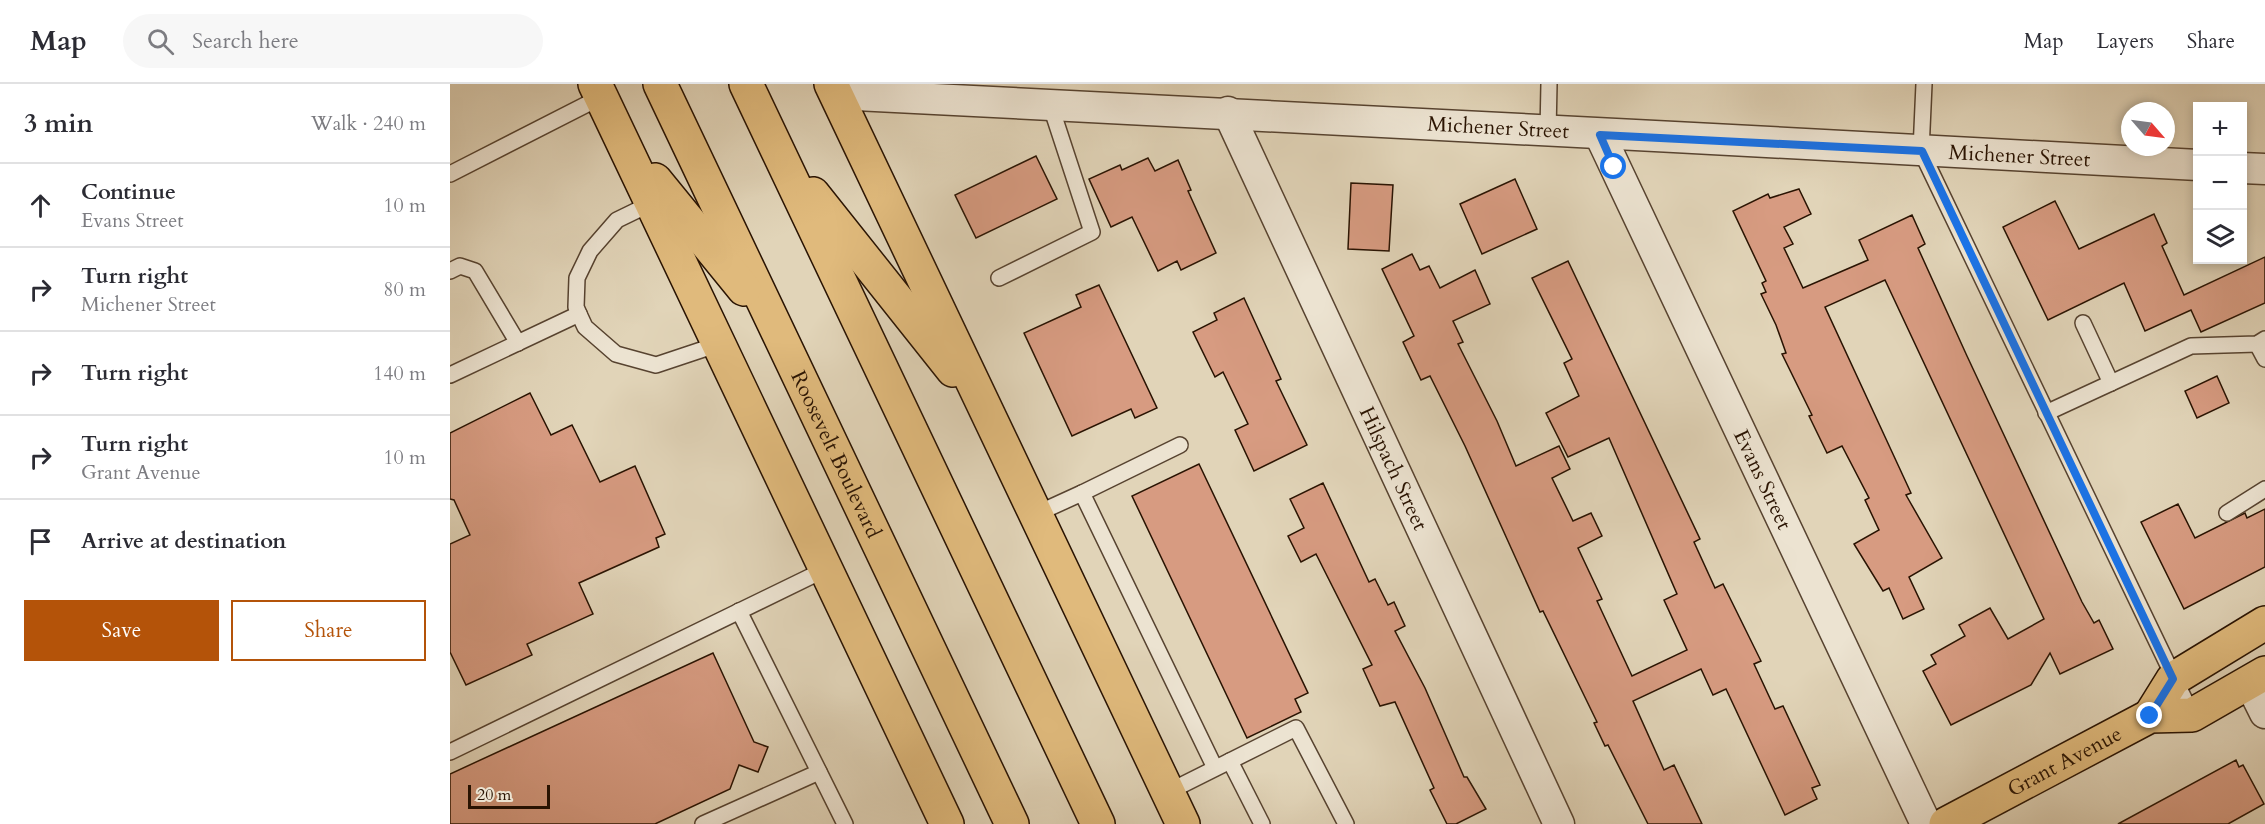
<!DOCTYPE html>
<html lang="en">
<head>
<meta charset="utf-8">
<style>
	body { margin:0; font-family:Cardo,serif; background:#f7f7f7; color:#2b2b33 }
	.controls { position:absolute; right:18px; top:18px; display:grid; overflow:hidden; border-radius:0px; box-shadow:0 3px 9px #0003 }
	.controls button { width:54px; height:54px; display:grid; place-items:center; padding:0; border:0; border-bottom:2px solid #e1e1e2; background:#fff; color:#2b2b33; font:30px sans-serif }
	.compass { position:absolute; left:1671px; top:18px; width:54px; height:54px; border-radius:50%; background:#fff; box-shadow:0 3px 9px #0003; rotate:118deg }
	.scale { position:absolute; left:18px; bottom:15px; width:82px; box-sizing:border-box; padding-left:6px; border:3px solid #291302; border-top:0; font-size:16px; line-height:21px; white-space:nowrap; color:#291302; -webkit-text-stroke:4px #ece3d1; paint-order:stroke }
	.stop { position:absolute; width:18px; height:18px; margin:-14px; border:4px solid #1a73e8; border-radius:50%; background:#fff }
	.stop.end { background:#1a73e8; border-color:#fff; box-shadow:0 2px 6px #0008 }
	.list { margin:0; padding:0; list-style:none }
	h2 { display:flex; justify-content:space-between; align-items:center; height:78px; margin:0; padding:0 24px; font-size:26px }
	h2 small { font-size:20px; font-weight:400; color:#7c7c81 }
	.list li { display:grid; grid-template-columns:39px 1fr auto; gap:18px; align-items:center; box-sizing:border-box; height:84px; padding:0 24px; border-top:2px solid #e1e1e2 }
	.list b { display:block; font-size:22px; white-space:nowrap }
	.list p { margin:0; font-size:20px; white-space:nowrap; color:#7c7c81 }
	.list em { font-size:20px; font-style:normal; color:#7c7c81 }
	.actions { display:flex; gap:12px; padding:18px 24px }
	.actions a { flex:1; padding:14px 0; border:2px solid #b45309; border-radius:0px; text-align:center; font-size:21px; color:#b45309 }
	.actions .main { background:#b45309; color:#fff }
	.icon { flex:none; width:33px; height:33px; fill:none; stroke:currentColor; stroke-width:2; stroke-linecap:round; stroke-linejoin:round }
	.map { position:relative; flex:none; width:1815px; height:740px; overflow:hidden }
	header { display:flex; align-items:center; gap:36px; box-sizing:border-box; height:84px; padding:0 30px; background:#fff; border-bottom:2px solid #e1e1e2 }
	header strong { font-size:28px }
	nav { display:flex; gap:33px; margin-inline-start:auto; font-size:21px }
	.search { width:420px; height:54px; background:#f7f7f7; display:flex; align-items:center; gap:15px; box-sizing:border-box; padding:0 21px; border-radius:33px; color:#7c7c81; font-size:22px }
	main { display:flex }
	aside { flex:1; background:#fff }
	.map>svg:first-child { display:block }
	.building { fill:#d79b81; stroke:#291302; stroke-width:1.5 }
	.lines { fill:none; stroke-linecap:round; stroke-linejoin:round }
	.service-casing { stroke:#574330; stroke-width:18 }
	.minor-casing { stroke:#574330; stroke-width:33 }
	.primary-casing { stroke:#291302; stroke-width:36 }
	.trunk-casing { stroke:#291302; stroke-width:36 }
	.service { stroke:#ece3d1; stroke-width:15 }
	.minor { stroke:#ece3d1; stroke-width:30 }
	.primary { stroke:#e0ba7c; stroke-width:33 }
	.trunk { stroke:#e0ba7c; stroke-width:33 }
	.route { stroke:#1a73e8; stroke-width:8 }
	.labels { text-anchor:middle; stroke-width:4.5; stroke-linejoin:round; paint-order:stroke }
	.street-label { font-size:21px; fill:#291302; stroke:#ece3d1 }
</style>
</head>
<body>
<header>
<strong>Map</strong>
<div class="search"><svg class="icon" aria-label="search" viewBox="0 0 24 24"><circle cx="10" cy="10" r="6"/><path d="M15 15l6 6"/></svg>Search here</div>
<nav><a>Map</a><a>Layers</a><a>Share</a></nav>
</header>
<main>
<aside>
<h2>3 min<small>Walk · 240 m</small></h2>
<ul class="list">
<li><svg class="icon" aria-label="ahead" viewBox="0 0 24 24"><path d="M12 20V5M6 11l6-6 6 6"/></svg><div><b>Continue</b><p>Evans Street</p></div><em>10 m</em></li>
<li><svg class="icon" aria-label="right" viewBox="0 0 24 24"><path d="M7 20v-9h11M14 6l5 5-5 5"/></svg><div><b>Turn right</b><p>Michener Street</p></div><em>80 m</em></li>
<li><svg class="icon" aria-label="right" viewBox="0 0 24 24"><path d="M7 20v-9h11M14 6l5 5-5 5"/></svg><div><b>Turn right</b></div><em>140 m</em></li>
<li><svg class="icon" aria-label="right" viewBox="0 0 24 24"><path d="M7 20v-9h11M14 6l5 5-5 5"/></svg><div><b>Turn right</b><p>Grant Avenue</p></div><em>10 m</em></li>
<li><svg class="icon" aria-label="arrive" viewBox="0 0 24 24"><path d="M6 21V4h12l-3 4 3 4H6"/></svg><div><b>Arrive at destination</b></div></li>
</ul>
<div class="actions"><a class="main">Save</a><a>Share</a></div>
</aside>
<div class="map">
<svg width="1815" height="740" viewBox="0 0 1815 740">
	<rect width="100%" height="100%" fill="#e1d4b8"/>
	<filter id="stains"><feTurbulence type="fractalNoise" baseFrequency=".00333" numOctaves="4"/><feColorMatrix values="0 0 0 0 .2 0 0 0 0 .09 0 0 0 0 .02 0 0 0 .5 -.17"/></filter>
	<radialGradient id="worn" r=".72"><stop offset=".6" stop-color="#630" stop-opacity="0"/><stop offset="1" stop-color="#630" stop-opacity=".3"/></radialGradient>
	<g class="building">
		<path d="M586,72L607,115L526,154L505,111Z"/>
		<path d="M698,74L705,87L728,76L741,106L738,107L766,169L731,186L727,177L708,187L682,133L661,143L639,95L670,81L672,86Z"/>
		<path d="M1065,95L1087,145L1032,170L1010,120Z"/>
		<path d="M901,99L943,101L939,167L898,165Z"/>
		<path d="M1349,105L1361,130L1334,143L1343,160L1334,164L1353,204L1418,176L1409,156L1462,131L1475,160L1468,164L1517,272L1632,518L1644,539L1649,536L1663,565L1610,590L1600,569L1581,601L1501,641L1473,587L1486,580L1481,571L1515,552L1509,541L1540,524L1558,555L1594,535L1435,196L1375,223L1461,409L1456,411L1492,474L1459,493L1474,525L1453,535L1439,504L1433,507L1404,460L1429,446L1415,416L1419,414L1392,362L1377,369L1359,332L1362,331L1332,270L1336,269L1326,241L1311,210L1316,208L1312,199L1316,197L1283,127L1318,110L1320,114Z"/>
		<path d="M1605,117L1629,165L1704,130L1717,159L1712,162L1734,211L1815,173V219L1751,248L1741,226L1695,247L1674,199L1598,236L1553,143Z"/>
		<path d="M962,170L970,186L979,182L990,204L1025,186L1040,220L1003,237L1013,258L1008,260L1047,337L1066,382L1109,362L1120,385L1102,394L1123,437L1141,429L1152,452L1128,464L1152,515L1147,517L1182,592L1237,566L1214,516L1227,510L1159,354L1118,373L1096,329L1129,312L1114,279L1122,275L1082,194L1118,177L1250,455L1244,458L1265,504L1273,500L1311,577L1304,580L1325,625L1333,622L1370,701L1362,704L1367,715L1335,731L1276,605L1263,611L1251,585L1183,617L1214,686L1224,681L1252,740H1198L1158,661L1155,662L1144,639L1147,638L1093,527L1090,528L1015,362L980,292L971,296L953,258L964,252L932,185Z"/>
		<path d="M649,201L707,324L685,334L681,325L622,352L574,249L631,223L626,211Z"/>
		<path d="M794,214L831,295L826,297L857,361L804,387L785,346L798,340L773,288L765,293L743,248L767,236L764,229Z"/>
		<path d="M1767,292L1779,319L1747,334L1735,307Z"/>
		<path d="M80,309L101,351L122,341L150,398L185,382L215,450L206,454L209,463L129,499L143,530L77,560L82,571L16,601L0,568V460L20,451L4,416L0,415V349Z"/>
		<path d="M749,380L858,609L845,615L851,628L797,654L682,412Z"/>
		<path d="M873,399L919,498L925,495L938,521L944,518L955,542L945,547L975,604L1014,693H1017L1036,725L1006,740H997L980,706L984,704L945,618L930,622L913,585L922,581L866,470L851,478L838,452L854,444L840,415Z"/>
		<path d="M1728,420L1745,454L1795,429L1797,434L1815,425V483L1734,525L1691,438Z"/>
		<path d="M263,569L304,658L318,663L308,688L289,681L280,705L205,740H0V690Z"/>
		<path d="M1786,676L1789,683L1793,681L1814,720L1778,740H1668Z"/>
	</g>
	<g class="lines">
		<g class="service-casing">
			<g id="service">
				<path d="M1474,0L1471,67L1742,631"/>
				<path d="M1098,48L1099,0"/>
				<path d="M0,90L151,13"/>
				<path d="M202,119L167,136L140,167L127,194L126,223L129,230L135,243L166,270L206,281L269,260"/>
				<path d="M0,187L10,182L25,187L68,259"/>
				<path d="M549,194L642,148L600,20"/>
				<path d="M1633,239L1661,299"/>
				<path d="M1807,260L1815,275"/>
				<path d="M0,291L129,230"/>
				<path d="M1596,329L1741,262L1807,260L1815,255"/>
				<path d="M632,409L730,361"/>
				<path d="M1777,429L1815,405"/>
				<path d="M586,430L632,409L765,684"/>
				<path d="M289,527L395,740"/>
				<path d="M0,668L376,485"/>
				<path d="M780,677L812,740"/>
				<path d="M718,708L846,644L896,740"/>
				<path d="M253,740L369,688"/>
			</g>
		</g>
		<g class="minor-casing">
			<g id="minor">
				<path id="s1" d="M386,10C840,30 1294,58 1748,81"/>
				<path id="s2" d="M778,28L1109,740"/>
				<path id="s3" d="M1150,51L1476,740"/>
				<path d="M1792,84L1815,85"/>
				<path d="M1800,599L1815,629"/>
			</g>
		</g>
		<g class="primary-casing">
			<g id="primary">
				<path d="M1700,632L1723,595L1815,539"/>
				<path id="s4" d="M1496,740L1700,632L1742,631L1815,589"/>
			</g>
		</g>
		<g class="trunk-casing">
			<g id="trunk">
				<path d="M145,0L497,740"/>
				<path id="s5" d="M210,0L562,740"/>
				<path d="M296,0L648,740"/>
				<path d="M381,0L733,740"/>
				<path d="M205,96L294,205"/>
				<path d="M363,110L503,286"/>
			</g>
		</g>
		<use href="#service" class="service"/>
		<use href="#minor" class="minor"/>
		<use href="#primary" class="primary"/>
		<use href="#trunk" class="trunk"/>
	</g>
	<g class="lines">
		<path class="route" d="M1164,83L1150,51L1472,67L1723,595L1700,632"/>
	</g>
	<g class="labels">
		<g class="street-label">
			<text dy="7" stroke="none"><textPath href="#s1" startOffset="663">Michener Street</textPath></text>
			<text dy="7" stroke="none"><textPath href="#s1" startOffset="1185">Michener Street</textPath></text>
			<text dy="7" stroke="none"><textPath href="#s5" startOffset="410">Roosevelt Boulevard</textPath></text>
			<text dy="7" stroke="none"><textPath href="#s2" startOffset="393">Hilspach Street</textPath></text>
			<text dy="7" stroke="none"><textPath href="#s3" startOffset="381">Evans Street</textPath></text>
			<text dy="7" stroke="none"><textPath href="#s4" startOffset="134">Grant Avenue</textPath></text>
		</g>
	</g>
	<rect width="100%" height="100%" filter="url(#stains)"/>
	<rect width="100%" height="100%" fill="url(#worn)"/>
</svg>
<div class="controls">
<button>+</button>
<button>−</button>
<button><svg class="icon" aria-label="layers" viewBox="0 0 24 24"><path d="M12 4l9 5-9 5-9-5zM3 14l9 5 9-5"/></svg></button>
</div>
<svg class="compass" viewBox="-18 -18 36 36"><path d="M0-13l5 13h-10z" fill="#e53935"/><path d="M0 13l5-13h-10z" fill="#7c7c81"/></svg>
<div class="scale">20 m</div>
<div class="stop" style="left:1164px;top:83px"></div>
<div class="stop end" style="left:1700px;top:632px"></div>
</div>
</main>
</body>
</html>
